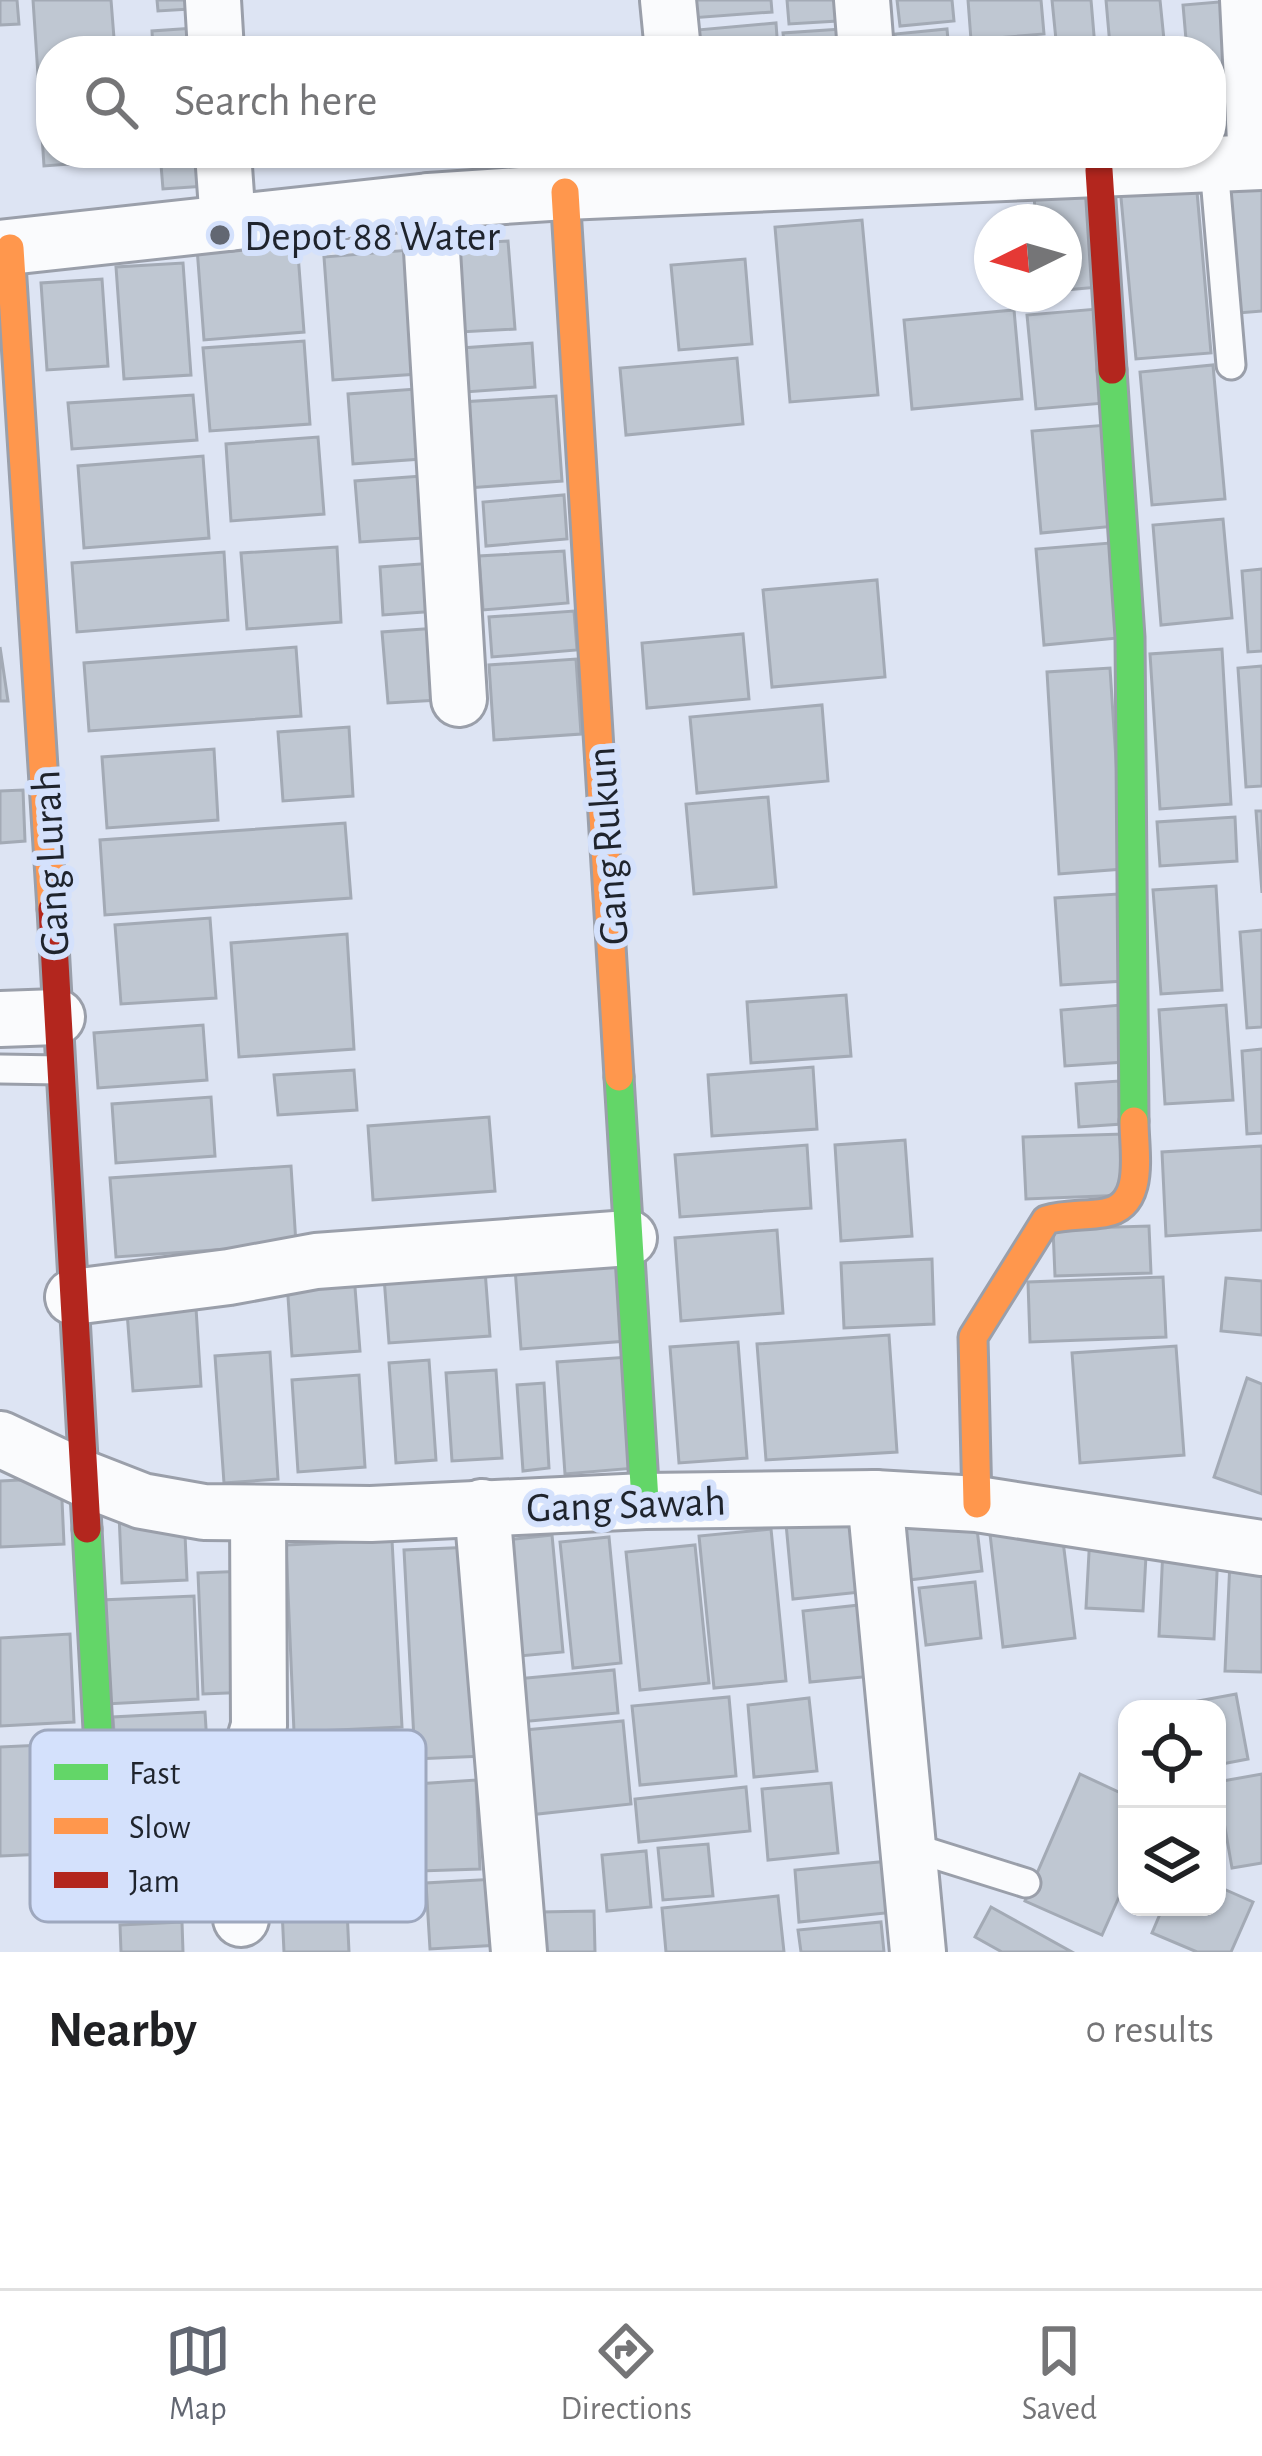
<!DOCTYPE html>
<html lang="en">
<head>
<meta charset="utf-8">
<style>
	body { margin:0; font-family:"Alegreya Sans",sans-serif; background:#f2f2f2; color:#202124 }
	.controls { position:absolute; right:36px; bottom:36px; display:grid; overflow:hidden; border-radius:24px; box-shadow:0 3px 9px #0004 }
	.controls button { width:108px; height:108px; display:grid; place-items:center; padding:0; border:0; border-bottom:3px solid #e0e0e0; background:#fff; color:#202124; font:60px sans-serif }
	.compass { position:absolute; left:974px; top:204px; width:108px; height:108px; border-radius:50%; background:#fff; box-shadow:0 3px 9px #0004; rotate:265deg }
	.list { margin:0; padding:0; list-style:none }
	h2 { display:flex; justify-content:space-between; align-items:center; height:156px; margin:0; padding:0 48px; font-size:51px }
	h2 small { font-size:39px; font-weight:400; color:#757577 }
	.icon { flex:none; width:66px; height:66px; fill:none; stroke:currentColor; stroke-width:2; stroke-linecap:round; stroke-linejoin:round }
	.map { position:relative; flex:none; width:1262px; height:1952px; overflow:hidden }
	.search { position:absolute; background:#fff; box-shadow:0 3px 9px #0004; left:36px; right:36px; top:36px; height:132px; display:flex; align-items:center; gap:30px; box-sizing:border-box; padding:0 42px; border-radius:48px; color:#757577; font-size:45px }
	.sheet { height:336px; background:#fff }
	nav { display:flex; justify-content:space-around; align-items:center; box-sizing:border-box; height:168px; border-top:3px solid #e0e0e0; background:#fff; font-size:33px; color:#757577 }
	nav a { display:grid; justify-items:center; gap:6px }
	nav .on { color:#626772 }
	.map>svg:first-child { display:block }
	.building { fill:#bfc7d2; stroke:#a3aab5; stroke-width:3 }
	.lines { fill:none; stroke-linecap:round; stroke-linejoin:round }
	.lane-casing { stroke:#9a9faa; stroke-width:33 }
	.street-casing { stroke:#9a9faa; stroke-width:60 }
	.fast-casing { stroke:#9a9faa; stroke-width:33 }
	.slow-casing { stroke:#9a9faa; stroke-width:33 }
	.jam-casing { stroke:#9a9faa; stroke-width:33 }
	.lane { stroke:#fafbfd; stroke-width:27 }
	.street { stroke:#fafbfd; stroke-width:54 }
	.fast { stroke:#63d668; stroke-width:27 }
	.slow { stroke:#ff974d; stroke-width:27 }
	.jam { stroke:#b3261e; stroke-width:27 }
	.poi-dot { fill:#626772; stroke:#d4e1fc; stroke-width:4.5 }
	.labels { text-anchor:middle; stroke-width:12; stroke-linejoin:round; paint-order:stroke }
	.poi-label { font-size:42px; fill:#1f242d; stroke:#d4e1fc; text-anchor:start }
	.street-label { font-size:42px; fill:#1f242d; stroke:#d4e1fc }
	.key { fill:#d4e1fc; stroke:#9ea8be; stroke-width:3 }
	.key-label { font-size:33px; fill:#1f242d }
</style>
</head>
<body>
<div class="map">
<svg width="1262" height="1952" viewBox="0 0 1262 1952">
	<rect width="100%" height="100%" fill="#dde4f3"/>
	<g class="building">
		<path d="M0,0H17L19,24L0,25Z"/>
		<path d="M33,0H111L115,51H51V153H123V160L44,166Z"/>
		<path d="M157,0H206V8L158,11Z"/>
		<path d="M690,0H771L772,12L691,18Z"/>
		<path d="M787,0H853L854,20L789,24Z"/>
		<path d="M897,0H952L954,21L900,26Z"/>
		<path d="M968,0H1041L1044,34L971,40Z"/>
		<path d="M1052,0H1091L1095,47L1057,50Z"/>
		<path d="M1106,0H1160L1164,40L1110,46Z"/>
		<path d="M1243,0L1254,120L1211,124V51H1187L1183,5Z"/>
		<path d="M776,23L778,51H699L697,30Z"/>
		<path d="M209,27L211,51H153L152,31Z"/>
		<path d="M856,28L858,51H785L783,33Z"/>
		<path d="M947,29L949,51H897L895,34Z"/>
		<path d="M160,153H218L220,185L163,189Z"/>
		<path d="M708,153H786L709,159Z"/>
		<path d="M1091,177L1100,287L1064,290V222H1036L1033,182Z"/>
		<path d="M1196,180L1211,353L1136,359L1120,187Z"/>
		<path d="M1262,184V311L1239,313L1228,187Z"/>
		<path d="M862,220L878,395L790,402L775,227Z"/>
		<path d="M297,241L304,332L204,340L197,248Z"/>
		<path d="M508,241L515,329L460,332L454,244Z"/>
		<path d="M422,249L432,373L333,380L324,257Z"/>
		<path d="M745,259L752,344L679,350L671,265Z"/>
		<path d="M183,263L191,375L124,379L116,267Z"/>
		<path d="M102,279L108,366L47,370L41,283Z"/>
		<path d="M1097,309L1105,403L1036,409L1027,315Z"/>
		<path d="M1014,310L1022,399L912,409L904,320Z"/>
		<path d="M304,341L310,424L210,431L203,348Z"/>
		<path d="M532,343L535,387L465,392L462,348Z"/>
		<path d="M737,358L743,424L626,435L620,368Z"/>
		<path d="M1213,365L1225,499L1152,505L1140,372Z"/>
		<path d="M430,388L435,458L353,464L348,394Z"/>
		<path d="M193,395L197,440L72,449L68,403Z"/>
		<path d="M556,396L562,481L468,488L461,402Z"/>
		<path d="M1107,425L1116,526L1041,533L1032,431Z"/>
		<path d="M318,437L324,514L231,521L226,444Z"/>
		<path d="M203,456L209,538L84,548L78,466Z"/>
		<path d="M435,475L439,537L360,542L355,481Z"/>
		<path d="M564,495L567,539L486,546L483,502Z"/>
		<path d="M1223,519L1232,618L1161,625L1153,525Z"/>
		<path d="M1110,543L1118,638L1044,645L1036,549Z"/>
		<path d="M337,547L341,622L247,629L241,553Z"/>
		<path d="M564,551L568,603L483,610L479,556Z"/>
		<path d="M224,552L228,620L77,632L72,563Z"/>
		<path d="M448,562L451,610L383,615L380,567Z"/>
		<path d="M1262,569V651L1248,652L1242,571Z"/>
		<path d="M877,580L885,677L772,687L763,590Z"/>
		<path d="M574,611L577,650L492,657L489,617Z"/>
		<path d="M451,627L456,699L388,703L382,632Z"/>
		<path d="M743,634L749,699L647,708L642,643Z"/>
		<path d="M0,647L8,701H0Z"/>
		<path d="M296,647L301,716L89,731L84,663Z"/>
		<path d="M1222,649L1231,804L1160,809L1150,654Z"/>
		<path d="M576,659L581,734L494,740L489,665Z"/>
		<path d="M1262,666V786L1246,787L1238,668Z"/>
		<path d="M1110,668L1123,869L1059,874L1047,672Z"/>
		<path d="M822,705L828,781L697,793L690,717Z"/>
		<path d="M349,727L353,796L283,801L278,732Z"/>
		<path d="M214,749L218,820L107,828L102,757Z"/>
		<path d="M23,790L25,841L0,843V791Z"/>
		<path d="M768,797L776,887L694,894L686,804Z"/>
		<path d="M1256,811H1262V893Z"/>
		<path d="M1235,817L1237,861L1160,866L1157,822Z"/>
		<path d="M345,823L351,898L105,915L100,840Z"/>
		<path d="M1216,886L1222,990L1161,994L1153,890Z"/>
		<path d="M1118,894L1124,981L1061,985L1055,898Z"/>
		<path d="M210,918L216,998L121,1004L115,925Z"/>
		<path d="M1262,930V1027L1247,1028L1240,932Z"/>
		<path d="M347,934L354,1049L239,1057L231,943Z"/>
		<path d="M846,995L851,1056L751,1063L747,1002Z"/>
		<path d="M1121,1005L1125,1062L1065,1066L1061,1010Z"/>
		<path d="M1226,1005L1233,1100L1165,1104L1159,1010Z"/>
		<path d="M203,1025L207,1080L98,1088L94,1033Z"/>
		<path d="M1262,1049V1133L1247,1134L1242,1051Z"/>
		<path d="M813,1067L817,1129L712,1136L708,1075Z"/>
		<path d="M354,1070L357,1110L278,1115L274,1075Z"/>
		<path d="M1119,1081L1122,1124L1079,1127L1076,1084Z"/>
		<path d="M211,1097L215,1156L116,1163L112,1104Z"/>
		<path d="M489,1117L495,1191L373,1200L368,1126Z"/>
		<path d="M1124,1134L1127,1195L1026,1199L1023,1137Z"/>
		<path d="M905,1140L912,1236L841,1241L835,1145Z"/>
		<path d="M807,1145L811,1208L680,1217L675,1155Z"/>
		<path d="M1262,1146V1230L1166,1236L1162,1152Z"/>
		<path d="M291,1166L296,1244L116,1257L110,1178Z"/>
		<path d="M1149,1226L1151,1273L1055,1276L1053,1229Z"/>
		<path d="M777,1230L783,1313L681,1321L675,1238Z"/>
		<path d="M484,1257L490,1336L389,1343L383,1264Z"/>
		<path d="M932,1259L934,1324L844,1328L841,1263Z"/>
		<path d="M621,1260L627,1341L521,1349L515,1268Z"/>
		<path d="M353,1262L360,1351L292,1356L286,1267Z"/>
		<path d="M1163,1277L1166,1337L1030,1342L1028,1282Z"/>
		<path d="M1226,1278L1262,1281V1335L1221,1331Z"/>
		<path d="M196,1308L201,1386L133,1391L127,1312Z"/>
		<path d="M889,1335L897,1452L766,1460L757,1344Z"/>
		<path d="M738,1342L747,1458L679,1463L670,1347Z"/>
		<path d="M1176,1346L1184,1455L1080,1463L1072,1353Z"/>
		<path d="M270,1352L278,1479L224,1483L215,1356Z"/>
		<path d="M629,1357L636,1468L565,1474L557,1362Z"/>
		<path d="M429,1360L436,1460L396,1463L389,1363Z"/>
		<path d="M496,1370L502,1458L452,1461L446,1373Z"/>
		<path d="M359,1375L365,1467L298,1472L292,1380Z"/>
		<path d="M1247,1378L1262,1384V1494L1214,1477Z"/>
		<path d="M544,1383L549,1468L523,1471L517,1385Z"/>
		<path d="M61,1478L64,1544L0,1547V1481Z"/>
		<path d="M872,1505L880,1590L793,1599L785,1513Z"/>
		<path d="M184,1511L187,1580L122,1583L119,1514Z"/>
		<path d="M975,1512L982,1571L909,1580L902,1521Z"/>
		<path d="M1061,1525L1075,1638L1003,1647L990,1534Z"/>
		<path d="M771,1529L786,1681L714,1688L699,1536Z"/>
		<path d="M1090,1534L1147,1537L1143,1611L1086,1608Z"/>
		<path d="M552,1535L563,1652L509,1657L497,1541Z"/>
		<path d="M609,1537L621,1663L573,1668L560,1542Z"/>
		<path d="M392,1540L402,1727L294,1732L286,1545Z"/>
		<path d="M695,1545L709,1683L640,1690L626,1552Z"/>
		<path d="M473,1547L484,1756L415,1759L404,1550Z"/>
		<path d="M1163,1548L1218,1551L1214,1639L1159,1636Z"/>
		<path d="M1230,1561L1262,1563V1672L1225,1671Z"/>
		<path d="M247,1571L252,1692L203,1694L198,1573Z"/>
		<path d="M975,1582L981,1638L926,1645L919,1588Z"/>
		<path d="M194,1596L198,1699L106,1704L101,1600Z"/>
		<path d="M878,1603L884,1675L810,1682L803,1611Z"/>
		<path d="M70,1634L74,1722L0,1726V1638Z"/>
		<path d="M614,1670L618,1713L508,1723L504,1680Z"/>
		<path d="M1236,1694L1248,1759L1217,1765V1709H1194L1193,1702Z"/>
		<path d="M729,1697L736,1776L640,1785L632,1706Z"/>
		<path d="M809,1698L817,1771L754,1777L748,1705Z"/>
		<path d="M205,1712L208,1760L116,1765L113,1717Z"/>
		<path d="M623,1721L631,1804L510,1817L502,1732Z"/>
		<path d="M86,1743L91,1852L0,1856V1747Z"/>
		<path d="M1080,1774L1127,1796V1879L1102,1935L1025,1901Z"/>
		<path d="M1262,1774V1863L1232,1868L1217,1782Z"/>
		<path d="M476,1780L480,1869L420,1871L416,1784Z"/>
		<path d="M341,1781L349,1952H284L276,1784Z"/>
		<path d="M831,1783L838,1853L768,1860L762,1789Z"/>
		<path d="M746,1787L750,1831L639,1842L635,1799Z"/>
		<path d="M708,1844L713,1896L663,1900L658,1848Z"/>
		<path d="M646,1851L651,1907L607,1911L602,1855Z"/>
		<path d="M890,1861L895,1912L799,1922L795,1870Z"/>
		<path d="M496,1879L500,1945L430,1949L426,1883Z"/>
		<path d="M1217,1886L1253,1902L1231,1952H1197L1152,1933L1163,1907H1217Z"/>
		<path d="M778,1896L784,1952H666L662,1908Z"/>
		<path d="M991,1907L1072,1952H1002L975,1937Z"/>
		<path d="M594,1911L595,1952H540L539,1912Z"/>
		<path d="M182,1922L183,1952H121L120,1925Z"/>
		<path d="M881,1922L884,1952H801L798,1930Z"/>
	</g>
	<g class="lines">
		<g class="lane-casing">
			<g id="lane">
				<path d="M1214,166L1231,365"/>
				<path d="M0,1069L60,1070"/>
				<path d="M908,1846L1026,1883"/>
			</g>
		</g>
		<g class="street-casing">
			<g id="street">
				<path d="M213,0L216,51"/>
				<path d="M668,0L673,51"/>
				<path d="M862,0L866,51"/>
				<path d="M1248,0L1256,162"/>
				<path d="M223,153L228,223"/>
				<path d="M429,201L459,699"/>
				<path d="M0,248L429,201L565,192L1262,162"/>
				<path d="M0,1019L57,1017"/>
				<path d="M73,1297L229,1277L316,1261L629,1238"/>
				<path d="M0,1439L83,1478L142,1501L204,1512L371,1514L645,1501L875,1498L977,1504L1262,1548"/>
				<path d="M875,1498L918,1952"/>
				<path d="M482,1507L519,1952"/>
				<path d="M241,1919L240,1789L259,1726L258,1513"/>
			</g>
		</g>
		<g class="fast-casing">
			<g id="fast">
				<path d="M1112,370L1130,637L1134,1121"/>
				<path d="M619,1077L645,1501"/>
				<path d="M87,1529L105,1857"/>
			</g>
		</g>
		<g class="slow-casing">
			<g id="slow">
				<path d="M565,192L619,1077"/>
				<path d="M10,248L52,909"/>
				<path d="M977,1504L973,1337L1046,1220C1065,1214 1085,1216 1104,1213C1146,1206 1134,1153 1134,1121"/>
			</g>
		</g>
		<g class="jam-casing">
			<g id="jam">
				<path d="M1099,170L1112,370"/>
				<path d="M52,909L87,1529"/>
			</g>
		</g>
		<use href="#lane" class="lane"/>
		<use href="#street" class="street"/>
		<use href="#fast" class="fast"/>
		<use href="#slow" class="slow"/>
		<use href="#jam" class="jam"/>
	</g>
	<circle class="poi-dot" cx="220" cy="235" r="12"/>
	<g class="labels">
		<g class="poi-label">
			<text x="244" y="250">Depot 88 Water</text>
		</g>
		<g class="street-label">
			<text transform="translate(606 846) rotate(-94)" y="15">Gang Rukun</text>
			<text transform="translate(49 863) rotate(-93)" y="15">Gang Lurah</text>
			<text transform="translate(626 1503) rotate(-2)" y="15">Gang Sawah</text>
		</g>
	</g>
	<rect x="30" y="1730" width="396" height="192" rx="18" class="key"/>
	<rect x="54" y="1764" width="54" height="16" fill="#63d668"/>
	<rect x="54" y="1818" width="54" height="16" fill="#ff974d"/>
	<rect x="54" y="1872" width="54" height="16" fill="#b3261e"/>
	<g class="key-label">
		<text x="129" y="1784">Fast</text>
		<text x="129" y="1838">Slow</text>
		<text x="129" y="1892">Jam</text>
	</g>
</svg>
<div class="controls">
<button><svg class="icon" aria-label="locate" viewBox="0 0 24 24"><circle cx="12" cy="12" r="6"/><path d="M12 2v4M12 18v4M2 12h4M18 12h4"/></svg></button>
<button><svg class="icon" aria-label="layers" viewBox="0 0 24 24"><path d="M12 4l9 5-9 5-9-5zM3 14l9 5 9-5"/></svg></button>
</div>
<svg class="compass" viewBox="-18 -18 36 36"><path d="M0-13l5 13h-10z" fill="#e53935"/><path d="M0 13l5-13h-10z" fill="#757577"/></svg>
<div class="search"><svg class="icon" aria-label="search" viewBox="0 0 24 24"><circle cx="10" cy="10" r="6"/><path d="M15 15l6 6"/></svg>Search here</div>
</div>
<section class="sheet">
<h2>Nearby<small>0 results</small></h2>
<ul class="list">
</ul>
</section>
<nav>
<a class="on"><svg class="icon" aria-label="map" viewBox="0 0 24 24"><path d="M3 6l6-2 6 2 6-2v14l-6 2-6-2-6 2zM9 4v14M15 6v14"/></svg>Map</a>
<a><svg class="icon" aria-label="directions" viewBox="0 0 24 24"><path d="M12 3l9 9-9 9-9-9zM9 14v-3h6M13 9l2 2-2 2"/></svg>Directions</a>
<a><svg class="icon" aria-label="saved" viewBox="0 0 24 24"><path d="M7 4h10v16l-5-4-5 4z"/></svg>Saved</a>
</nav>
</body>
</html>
